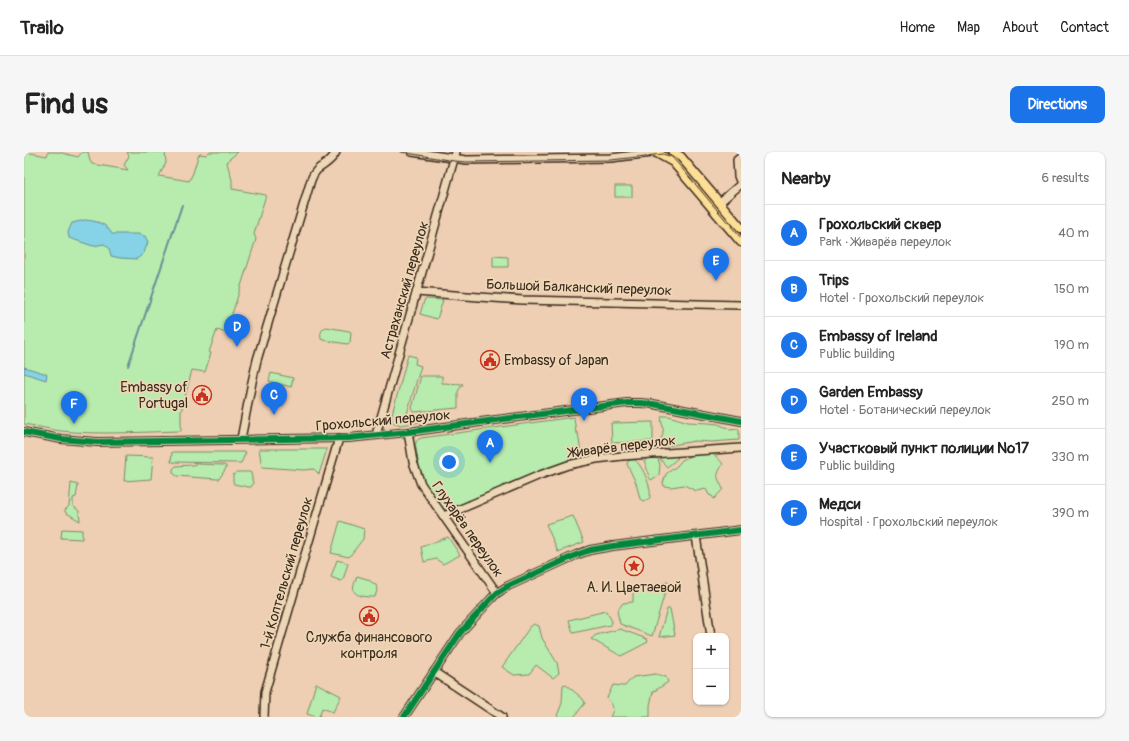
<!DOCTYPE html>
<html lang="en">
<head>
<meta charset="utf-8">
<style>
	body { margin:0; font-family:Pangolin,sans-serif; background:#f6f6f6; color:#222 }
	.controls { position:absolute; right:12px; bottom:12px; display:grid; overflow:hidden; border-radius:8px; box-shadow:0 1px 3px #0004 }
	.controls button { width:36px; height:36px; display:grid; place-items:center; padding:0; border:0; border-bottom:1px solid #e0e0e0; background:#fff; color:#222; font:20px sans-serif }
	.you { position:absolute; left:425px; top:310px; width:14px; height:14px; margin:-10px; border:3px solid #fff; border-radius:50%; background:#1a73e8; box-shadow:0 0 0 6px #1a73e833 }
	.badge { display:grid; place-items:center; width:26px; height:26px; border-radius:50%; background:#1a73e8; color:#fff; font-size:13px; font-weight:700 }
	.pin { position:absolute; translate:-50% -33px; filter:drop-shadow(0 1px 2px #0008) }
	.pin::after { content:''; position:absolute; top:21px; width:14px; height:12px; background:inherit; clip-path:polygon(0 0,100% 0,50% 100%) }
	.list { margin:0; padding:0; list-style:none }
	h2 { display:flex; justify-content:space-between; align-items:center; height:52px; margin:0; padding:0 16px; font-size:17px }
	h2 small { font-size:13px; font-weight:400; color:#767676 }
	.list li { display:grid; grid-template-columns:26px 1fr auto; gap:12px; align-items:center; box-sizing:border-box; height:56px; padding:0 16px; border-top:1px solid #e0e0e0 }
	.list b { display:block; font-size:15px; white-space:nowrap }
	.list p { margin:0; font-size:13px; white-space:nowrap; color:#767676 }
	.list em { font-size:13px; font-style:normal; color:#767676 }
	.map { position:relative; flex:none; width:717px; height:565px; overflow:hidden; border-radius:8px }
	header { display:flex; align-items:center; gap:24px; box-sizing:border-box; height:56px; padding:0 20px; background:#fff; border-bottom:1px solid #e0e0e0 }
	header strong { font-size:19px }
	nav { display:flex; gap:22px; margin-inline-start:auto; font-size:14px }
	.intro { display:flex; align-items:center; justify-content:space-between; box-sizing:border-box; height:96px; padding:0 24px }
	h1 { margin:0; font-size:28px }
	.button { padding:10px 18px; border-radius:8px; background:#1a73e8; color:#fff; font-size:14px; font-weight:700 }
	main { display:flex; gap:24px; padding:0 24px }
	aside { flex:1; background:#fff; border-radius:8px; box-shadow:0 1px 3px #0004 }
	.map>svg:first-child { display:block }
	.green { fill:#b7ecae; stroke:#798b66 }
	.water { fill:#86d2e6; stroke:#688f96 }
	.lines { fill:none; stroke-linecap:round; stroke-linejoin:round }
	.stream { stroke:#688f96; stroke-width:2 }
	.minor-casing { stroke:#3b2a1e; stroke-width:10 }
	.major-casing { stroke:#3b2a1e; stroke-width:11 }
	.minor { stroke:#edd7b6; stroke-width:7 }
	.major { stroke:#fcde96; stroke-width:8 }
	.tram { stroke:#3b2a1e; stroke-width:1 }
	.cycleway-casing { stroke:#edd7b6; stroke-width:8 }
	.cycleway { stroke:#00873e; stroke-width:6 }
	.labels { text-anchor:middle; stroke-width:3.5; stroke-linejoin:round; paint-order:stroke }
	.street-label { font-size:14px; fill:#3b2a1e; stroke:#edd7b6 }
	.poi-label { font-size:14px; fill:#3b2a1e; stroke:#edd7b6 }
</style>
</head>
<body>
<header>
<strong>Trailo</strong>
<nav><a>Home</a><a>Map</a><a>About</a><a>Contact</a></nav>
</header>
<div class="intro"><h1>Find us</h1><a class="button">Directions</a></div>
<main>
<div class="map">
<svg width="717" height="565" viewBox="0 0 717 565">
	<rect width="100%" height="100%" fill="#efcfb3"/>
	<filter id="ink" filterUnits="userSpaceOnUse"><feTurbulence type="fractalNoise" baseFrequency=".025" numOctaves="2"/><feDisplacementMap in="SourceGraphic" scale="8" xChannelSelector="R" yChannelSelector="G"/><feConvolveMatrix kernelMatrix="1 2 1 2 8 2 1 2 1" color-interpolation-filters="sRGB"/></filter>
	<g filter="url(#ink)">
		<g class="green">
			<path d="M1,0L23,4L24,0H34L54,5L58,0H64L66,9L68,12L104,18L100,13L105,4L103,0H141L142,11L135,24L165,29L169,21L174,4L176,2L182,3L185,0H214L204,8L203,11L208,28V37L242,43L230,82L232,87L202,181L193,178L185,200L187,201L181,220L168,218L157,260V279C117,280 77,283 37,279C24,277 12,274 0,272V6Z"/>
			<rect x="591" y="34" width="17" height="11"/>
			<path d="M469,104L484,105V115H469Z"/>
			<path d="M402,147L419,148L413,167L396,162L400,149Z"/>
			<path d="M302,175L325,179L327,180L326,191L323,192L299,188L297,187C296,182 297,177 302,175Z"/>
			<path d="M384,203L392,205L391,212L397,214L382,265L389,267H397L396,270L377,273L368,270V262Z"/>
			<path d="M247,221L269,226L267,235L245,229Z"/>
			<path d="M397,224H418V231L439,232L434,239V256L390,260L388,256Z"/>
			<path d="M638,264H645L664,270L685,271L694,272L706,277V278L715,277V288L687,290L671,289L643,294L636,293C635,288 639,285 639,280C640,274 636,270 638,264Z"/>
			<path d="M550,265L552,281H554L558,307L545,309L520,317L425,357H421L419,356C412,346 402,335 398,324C395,317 394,309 393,302C392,295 389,289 397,286Z"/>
			<path d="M629,270V289L588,291L587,271Z"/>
			<path d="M235,297H303L295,322L290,317L280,318L238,315Z"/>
			<path d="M148,300H222L217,311L147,310Z"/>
			<path d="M673,301C688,300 690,301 699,312C691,325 693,324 699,337L690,347L688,344L685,343L682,337L672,339L660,333L647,335L640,334L639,331L642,322L653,314L658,308Z"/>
			<path d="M650,303L654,306L643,315L636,307L637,304Z"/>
			<path d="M102,304L129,305L127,327L100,329Z"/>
			<path d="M624,306H631L634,307L636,313L635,323L627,328C623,324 624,315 620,309Z"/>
			<path d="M607,308H611C618,313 630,339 625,347L619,349L616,347L612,331L603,312L604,309Z"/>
			<path d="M172,312L200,313L202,314V316L195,327H193L153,324L149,321V317L152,314L169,313Z"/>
			<path d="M213,320H226L227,321L229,332L227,335H224L210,332L209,329V323Z"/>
			<path d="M47,331L54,333L52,345L49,346V354L55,359L56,369L41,360V358L45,354Z"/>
			<path d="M549,364L560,390L534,400L522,372Z"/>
			<path d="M316,369L340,377L339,387L325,405L307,401Z"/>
			<path d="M38,377L58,378V387L37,386Z"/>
			<path d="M424,385L436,403L419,412L412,407L400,410L397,395Z"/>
			<path d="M313,408L324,411L319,428L317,429L307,425Z"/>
			<path d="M333,424L343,427L352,433L353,438L351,445C346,445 342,445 338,444C325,441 330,433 333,424Z"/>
			<path d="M644,430L628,484L596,472L593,459L599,451L609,450V438Z"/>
			<path d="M643,457H646L651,483L635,485Z"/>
			<path d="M582,459L588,469L586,473L549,481L545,468Z"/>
			<path d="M510,472L515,474L518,486L533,511L535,521L529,526L512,513L505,522L490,523L478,515L506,475Z"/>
			<path d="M596,477L623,487L624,490L597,504L567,487L572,483Z"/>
			<path d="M632,522L642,525L644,530L629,540L626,553V565H586C591,556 589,553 583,546L589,533L597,534H601L609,525Z"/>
			<path d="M292,531L317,544L309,560L298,556L295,565H292L283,562Z"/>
			<path d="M541,532L559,547L561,551L550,565H534L533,564L538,551L539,533Z"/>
		</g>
		<g class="water">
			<path d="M61,68C73,69 82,71 88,82H114L121,84L124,90L120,101L113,107L96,106L87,104L85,96L80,92L69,94L45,86L44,80L48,71Z"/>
			<path d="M0,215L23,222L22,228L0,221Z"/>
		</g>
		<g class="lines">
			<path class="stream" d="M104,214L158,53"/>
			<g class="minor-casing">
				<g id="minor">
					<path d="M388,0L442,8L587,6L636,0"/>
					<path d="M696,50L717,32L714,24L713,8L717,5"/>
					<path d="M393,140L455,145L499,148L717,153"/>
					<path d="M0,280L37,287L73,290L325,286L384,280L464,269L603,251H616L629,252L717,269"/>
					<path d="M384,280L389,310L397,332L473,441"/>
					<path d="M352,283L432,0"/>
					<path d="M217,287L228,230L233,208L287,28C293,11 304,16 312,0"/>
					<path d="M420,364L516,323L544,313L572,307L598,304L717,296"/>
					<path d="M672,384L687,484"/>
					<path d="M410,520L478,565"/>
					<path d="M240,565L241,540L315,286"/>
					<path d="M380,565L436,481L467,447L473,441L484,434L552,403L566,398L589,394L717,378"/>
				</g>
			</g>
			<g class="major-casing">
				<g id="major">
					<path d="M631,0L649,10L717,90"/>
					<path d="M649,0L657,5L717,76"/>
				</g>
			</g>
			<use href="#minor" class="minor"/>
			<use href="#major" class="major"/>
			<path class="tram" d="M377,0L430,9L442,10L587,8L639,2L648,5L655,13L717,86"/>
			<g class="cycleway-casing">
				<g id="cycleway">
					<path d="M0,280L37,287L73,290L325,286L384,280L464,269L603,251H616L629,252L717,269"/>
					<path d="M380,565L436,481L467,447L473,441L484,434L552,403L566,398L589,394L717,378"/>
				</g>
			</g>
			<use href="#cycleway" class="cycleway"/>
		</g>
	</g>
	<defs>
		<g id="civic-ring" transform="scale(1)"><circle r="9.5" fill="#edd7b6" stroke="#c8321e" stroke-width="1.5"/><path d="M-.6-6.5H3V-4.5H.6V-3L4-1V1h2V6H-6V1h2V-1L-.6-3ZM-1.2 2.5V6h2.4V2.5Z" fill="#c8321e"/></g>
		<g id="sight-ring" transform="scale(1)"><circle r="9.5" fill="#edd7b6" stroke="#c8321e" stroke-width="1.5"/><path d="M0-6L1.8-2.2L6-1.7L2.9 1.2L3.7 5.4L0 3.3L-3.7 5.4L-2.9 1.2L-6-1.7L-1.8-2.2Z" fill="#c8321e"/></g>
	</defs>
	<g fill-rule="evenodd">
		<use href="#civic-ring" x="466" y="208"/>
		<use href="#civic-ring" x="178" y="243"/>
		<use href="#sight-ring" x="610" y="414"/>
		<use href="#civic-ring" x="345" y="464"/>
	</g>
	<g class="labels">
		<g class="street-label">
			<text transform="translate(555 135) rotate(2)" y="5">Большой Балканский переулок</text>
			<text transform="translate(380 138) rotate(-74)" y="5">Астраханский переулок</text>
			<text transform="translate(359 268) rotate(-5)" y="5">Грохольский переулок</text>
			<text transform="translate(598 294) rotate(-7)" y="5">Живарёв переулок</text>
			<text transform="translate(444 377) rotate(55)" y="5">Глухарёв переулок</text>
			<text transform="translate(262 421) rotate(-74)" y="5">1-й Коптельский переулок</text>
		</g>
		<g class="poi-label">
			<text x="480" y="213" text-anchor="start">Embassy of Japan</text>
			<text x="164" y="240" text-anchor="end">Embassy of<tspan x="164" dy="16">Portugal</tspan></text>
			<text x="610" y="440">А. И. Цветаевой</text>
			<text x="345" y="490">Служба финансового<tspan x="345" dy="16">контроля</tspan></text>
		</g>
	</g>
</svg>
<div class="controls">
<button>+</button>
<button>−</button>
</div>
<div class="you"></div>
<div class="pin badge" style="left:466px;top:311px">A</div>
<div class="pin badge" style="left:560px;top:269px">B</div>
<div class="pin badge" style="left:250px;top:263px">C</div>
<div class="pin badge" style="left:213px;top:195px">D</div>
<div class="pin badge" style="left:692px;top:129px">E</div>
<div class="pin badge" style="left:50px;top:272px">F</div>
</div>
<aside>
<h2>Nearby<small>6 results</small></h2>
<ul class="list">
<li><span class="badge">A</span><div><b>Грохольский сквер</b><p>Park · Живарёв переулок</p></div><em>40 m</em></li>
<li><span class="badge">B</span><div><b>Trips</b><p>Hotel · Грохольский переулок</p></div><em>150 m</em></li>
<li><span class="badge">C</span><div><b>Embassy of Ireland</b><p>Public building</p></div><em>190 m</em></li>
<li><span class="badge">D</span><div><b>Garden Embassy</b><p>Hotel · Ботанический переулок</p></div><em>250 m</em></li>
<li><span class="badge">E</span><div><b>Участковый пункт полиции №17</b><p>Public building</p></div><em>330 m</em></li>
<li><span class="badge">F</span><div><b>Медси</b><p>Hospital · Грохольский переулок</p></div><em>390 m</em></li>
</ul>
</aside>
</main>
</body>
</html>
